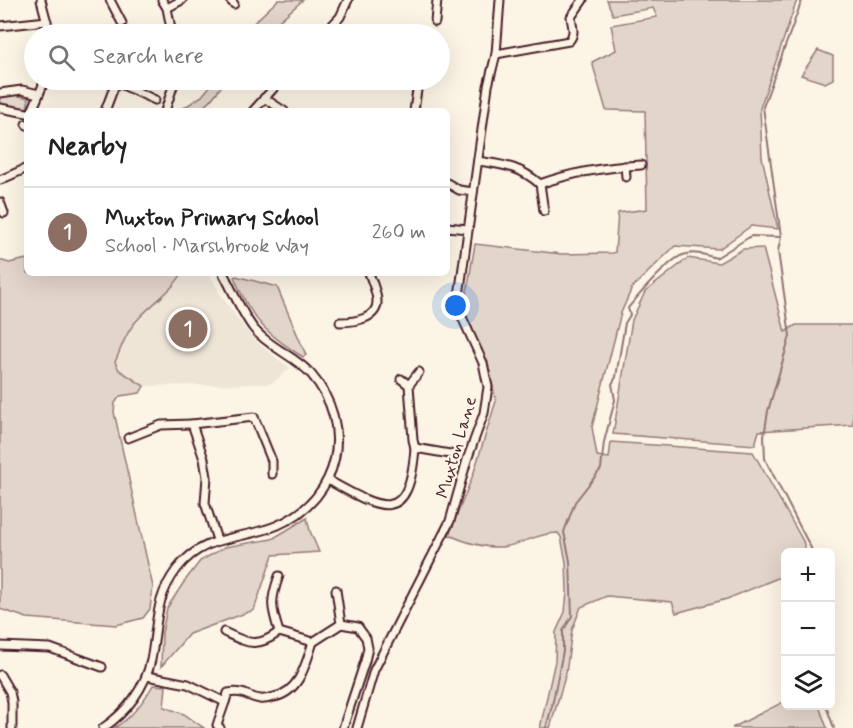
<!DOCTYPE html>
<html lang="en">
<head>
<meta charset="utf-8">
<style>
	body { margin:0; font-family:Mynerve,sans-serif; background:#f2f2f2; color:#202124 }
	.controls { position:absolute; right:18px; bottom:18px; display:grid; overflow:hidden; border-radius:9px; box-shadow:0 6px 24px #0002 }
	.controls button { width:54px; height:54px; display:grid; place-items:center; padding:0; border:0; border-bottom:2px solid #e0e0e0; background:#fff; color:#202124; font:30px sans-serif }
	.you { position:absolute; left:456px; top:306px; width:21px; height:21px; margin:-15px; border:4px solid #fff; border-radius:50%; background:#1a73e8; box-shadow:0 0 0 9px #1a73e833 }
	.badge { display:grid; place-items:center; width:39px; height:39px; border-radius:50%; background:#d1495b; color:#fff; font-size:20px; font-weight:700 }
	.pin { position:absolute; translate:-50% -50%; border:3px solid #fff; box-shadow:0 2px 6px #0006 }
	.list { margin:0; padding:0; list-style:none }
	h2 { display:flex; justify-content:space-between; align-items:center; height:78px; margin:0; padding:0 24px; font-size:26px }
	h2 small { font-size:20px; font-weight:400; color:#757577 }
	.list li { display:grid; grid-template-columns:39px 1fr auto; gap:18px; align-items:center; box-sizing:border-box; height:90px; padding:0 24px; border-top:2px solid #e0e0e0 }
	.list b { display:block; font-size:22px; white-space:nowrap }
	.list p { margin:0; font-size:20px; white-space:nowrap; color:#757577 }
	.list em { font-size:20px; font-style:normal; color:#757577 }
	.icon { flex:none; width:33px; height:33px; fill:none; stroke:currentColor; stroke-width:2; stroke-linecap:round; stroke-linejoin:round }
	.map { position:relative; flex:none; width:853px; height:728px; overflow:hidden }
	.search { position:absolute; background:#fff; box-shadow:0 6px 24px #0002; left:24px; top:24px; width:426px; height:66px; display:flex; align-items:center; gap:15px; box-sizing:border-box; padding:0 21px; border-radius:33px; color:#757577; font-size:22px }
	.panel { position:absolute; background:#fff; box-shadow:0 6px 24px #0002; left:24px; top:108px; width:426px; height:168px; border-radius:9px }
	.map>svg:first-child { display:block }
	.built { fill:#eee5d7 }
	.green { fill:#e2d5ca; stroke:#967a7a; stroke-width:1.5 }
	.lines { fill:none; stroke-linecap:round; stroke-linejoin:round }
	.stream { stroke:#917474; stroke-width:2 }
	.minor-casing { stroke:#4a1f2b; stroke-width:11 }
	.minor { stroke:#fcf5e5; stroke-width:7 }
	.labels { text-anchor:middle; stroke-width:4.5; stroke-linejoin:round; paint-order:stroke }
	.street-label { font-size:18px; fill:#4a1f2b; stroke:#fcf5e5 }
</style>
</head>
<body>
<div class="map">
<svg width="853" height="728" viewBox="0 0 853 728">
	<rect width="100%" height="100%" fill="#fcf5e5"/>
	<filter id="ink" filterUnits="userSpaceOnUse"><feTurbulence type="fractalNoise" baseFrequency=".0167" numOctaves="2"/><feDisplacementMap in="SourceGraphic" scale="12" xChannelSelector="R" yChannelSelector="G"/><feConvolveMatrix kernelMatrix="1 2 1 2 8 2 1 2 1" color-interpolation-filters="sRGB"/></filter>
	<g filter="url(#ink)">
		<path class="built" d="M182,273H209L220,294L247,331L261,346L290,368L274,382L267,384L144,386L119,370L115,362L131,328L164,292L177,283Z"/>
		<g class="green">
			<path d="M278,0H303L264,34H242Z"/>
			<path d="M607,0H797L760,108L762,157L778,229L751,226L719,249L675,246L632,288L621,313L592,427L597,456L609,458L611,442L753,452L803,541L806,552H786L785,575L727,599L676,613L672,602L607,596L581,607L572,630L566,673L550,728H540L555,661L556,632L565,612L567,592L566,562L561,537L558,533C536,533 520,546 501,547C484,548 465,542 449,535L473,475L496,401L489,369L464,309L475,244L562,254L613,253L615,252L618,213L647,209L645,111L606,110L592,62L616,50L611,25L657,17L653,8L613,15Z"/>
			<path d="M818,50L833,56V79L825,83L801,75Z"/>
			<path d="M215,80H226C210,101 208,111 179,111L202,96Z"/>
			<path d="M0,92L29,98L27,109L0,105Z"/>
			<path d="M763,248L785,332L796,325H853V425L759,431L755,445L613,434L632,320L645,292L688,258L719,263L743,249Z"/>
			<path d="M27,259V273H182C171,294 144,308 131,328C124,338 120,351 115,362L119,370L144,386L140,393L120,396L115,403L114,412L153,587L150,609L143,618L116,625L27,618L0,609V260L9,263Z"/>
			<path d="M236,276L277,287L306,355L303,357C265,333 251,319 234,277Z"/>
			<path d="M307,518L310,531L319,552L273,555L254,610L189,634L161,667L162,633L167,608L184,582L200,561L225,547L272,539Z"/>
			<path d="M153,685L166,686L164,707L184,714L204,728H114C130,719 144,701 153,685Z"/>
			<path d="M785,701L786,706H819L827,728H732Z"/>
		</g>
		<g class="lines">
			<g class="stream">
				<path d="M781,237L778,251L790,336L768,411L764,436L765,459L813,552"/>
				<path d="M826,706L834,728"/>
				<path d="M546,728L552,706L563,651V631L572,616L570,561L564,532L575,502L601,469L604,442L615,400L612,384L616,377L625,323L630,315L628,308C639,295 669,259 683,255C694,251 706,255 716,258L751,236L781,237L763,107L802,0"/>
			</g>
			<g class="minor-casing">
				<g id="minor">
					<path d="M41,0L50,34"/>
					<path d="M110,0L122,23"/>
					<path d="M162,0L167,8L172,34"/>
					<path d="M230,0L234,4"/>
					<path d="M167,8L182,0"/>
					<path d="M435,22L437,0"/>
					<path d="M0,26L47,21"/>
					<path d="M324,34L340,17L348,0"/>
					<path d="M496,54L569,41C576,33 572,26 571,17L583,0"/>
					<path d="M112,80L155,100"/>
					<path d="M0,93L22,90L39,94"/>
					<path d="M264,98L284,111"/>
					<path d="M0,108L27,113"/>
					<path d="M32,111L45,80"/>
					<path d="M105,111L116,82"/>
					<path d="M165,111L175,80"/>
					<path d="M253,111L281,80"/>
					<path d="M414,111L417,90"/>
					<path d="M26,124L27,125"/>
					<path d="M478,161C504,165 519,166 540,184"/>
					<path d="M625,166L626,177"/>
					<path d="M0,180L27,168"/>
					<path d="M447,183L459,190L473,192"/>
					<path d="M0,202L4,213"/>
					<path d="M544,211L540,184C573,172 606,167 641,165"/>
					<path d="M447,227L468,229"/>
					<path d="M340,322C354,322 378,319 377,301C377,292 372,282 369,273"/>
					<path d="M401,379L409,385"/>
					<path d="M128,438L161,425L192,424"/>
					<path d="M415,448L413,440L409,385L419,372"/>
					<path d="M328,480C383,511 409,525 415,448L450,454"/>
					<path d="M217,540L205,503L207,477L204,459L192,424L254,417L272,461V474"/>
					<path d="M279,576C270,601 271,607 279,632L313,642L341,624L336,590"/>
					<path d="M341,624L358,627L366,638L368,648L365,661L343,728"/>
					<path d="M224,632C248,643 256,649 279,632"/>
					<path d="M0,646L50,648L102,667"/>
					<path d="M0,675L10,692L12,702V728"/>
					<path d="M147,676L188,684L225,702L217,725L220,728"/>
					<path d="M225,702L228,693C244,690 247,697 260,699C265,700 270,698 274,697C300,692 306,663 313,642"/>
					<path d="M103,728C127,712 145,688 151,660C158,625 154,599 177,569C205,533 241,541 278,525C341,498 355,425 311,374C295,356 270,348 254,329C241,312 233,291 223,273"/>
					<path d="M357,728L374,670L450,521L467,460L484,413L488,387L483,363L461,315L458,303L488,86L496,54L500,0"/>
				</g>
			</g>
			<use href="#minor" class="minor"/>
		</g>
	</g>
	<g class="labels">
		<g class="street-label">
			<text transform="translate(456 447) rotate(-74)" y="6">Muxton Lane</text>
		</g>
	</g>
</svg>
<div class="controls">
<button>+</button>
<button>−</button>
<button><svg class="icon" aria-label="layers" viewBox="0 0 24 24"><path d="M12 4l9 5-9 5-9-5zM3 14l9 5 9-5"/></svg></button>
</div>
<div class="you"></div>
<div class="pin badge" style="left:188px;top:329px;background:#8d6e63">1</div>
<div class="search"><svg class="icon" aria-label="search" viewBox="0 0 24 24"><circle cx="10" cy="10" r="6"/><path d="M15 15l6 6"/></svg>Search here</div>
<section class="panel">
<h2>Nearby<small></small></h2>
<ul class="list">
<li><span class="badge" style="background:#8d6e63">1</span><div><b>Muxton Primary School</b><p>School · Marshbrook Way</p></div><em>260 m</em></li>
</ul>
</section>
</div>
</body>
</html>
